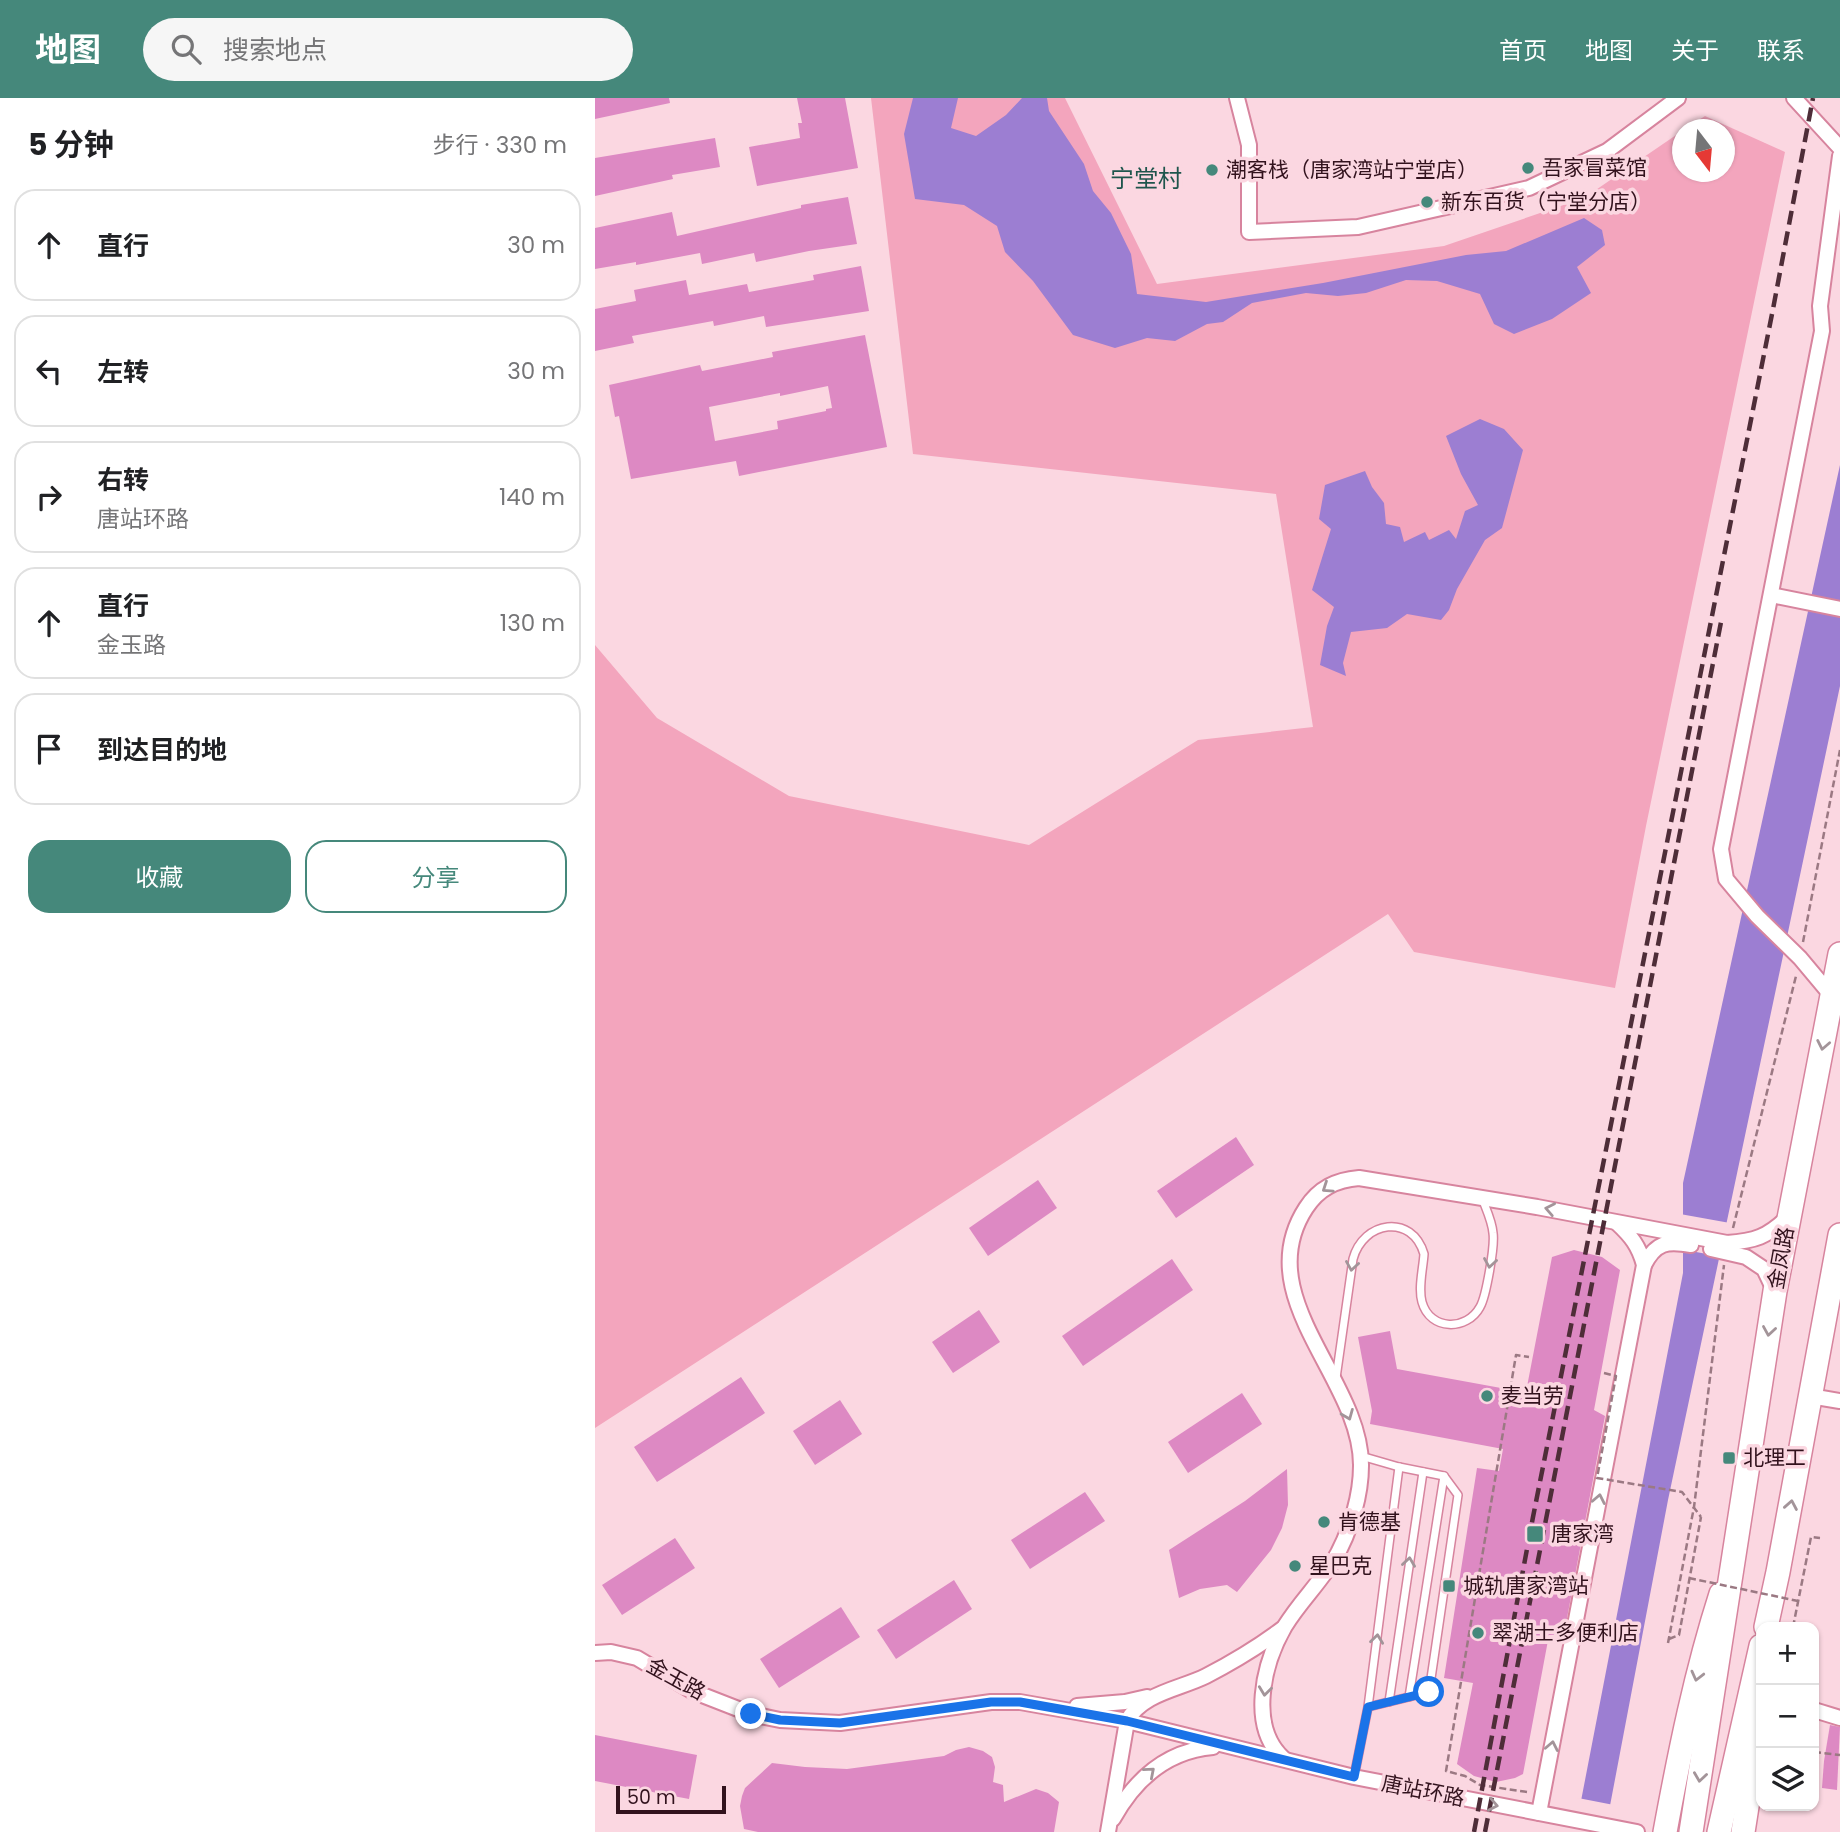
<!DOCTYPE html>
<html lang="zh">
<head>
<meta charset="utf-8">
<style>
	body { margin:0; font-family:Poppins,"Noto Sans SC",sans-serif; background:#f6f6f6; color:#202124 }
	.controls { position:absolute; right:21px; bottom:21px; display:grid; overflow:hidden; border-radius:14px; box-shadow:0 2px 5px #0004 }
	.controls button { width:63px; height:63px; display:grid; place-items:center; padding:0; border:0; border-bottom:2px solid #e0e0e0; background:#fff; color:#202124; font:35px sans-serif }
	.compass { position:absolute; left:1077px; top:21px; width:63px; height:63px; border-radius:50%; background:#fff; box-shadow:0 2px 5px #0004; rotate:164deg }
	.scale { position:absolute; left:21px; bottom:18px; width:110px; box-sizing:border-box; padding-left:7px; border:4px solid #32121d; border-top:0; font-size:19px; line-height:24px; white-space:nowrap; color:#32121d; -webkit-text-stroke:5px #fbd7e1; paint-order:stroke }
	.stop { position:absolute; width:21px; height:21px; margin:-16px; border:5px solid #1a73e8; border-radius:50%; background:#fff }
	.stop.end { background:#1a73e8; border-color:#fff; box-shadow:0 2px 7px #0008 }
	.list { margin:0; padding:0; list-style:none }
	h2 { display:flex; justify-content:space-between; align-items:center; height:91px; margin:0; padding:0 28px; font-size:30px }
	h2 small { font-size:23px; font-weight:400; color:#757577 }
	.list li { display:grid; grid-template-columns:46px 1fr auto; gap:21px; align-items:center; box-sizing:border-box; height:112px; margin:0 14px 14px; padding:0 14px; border:2px solid #e0e0e0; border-radius:21px }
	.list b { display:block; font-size:26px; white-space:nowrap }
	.list p { margin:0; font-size:23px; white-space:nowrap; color:#757577 }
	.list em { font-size:23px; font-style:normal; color:#757577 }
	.actions { display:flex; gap:14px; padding:21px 28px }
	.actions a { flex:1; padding:16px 0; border:2px solid #45887b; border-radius:21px; text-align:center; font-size:24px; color:#45887b }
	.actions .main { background:#45887b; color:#fff }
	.icon { flex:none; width:38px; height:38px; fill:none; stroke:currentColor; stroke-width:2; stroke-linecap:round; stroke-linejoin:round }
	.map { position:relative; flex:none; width:1245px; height:1734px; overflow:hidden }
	header { display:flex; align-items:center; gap:42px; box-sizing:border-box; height:98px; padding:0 35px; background:#45887b; color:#fff }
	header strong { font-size:33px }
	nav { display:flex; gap:38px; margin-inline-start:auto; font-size:24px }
	.search { width:490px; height:63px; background:#f6f6f6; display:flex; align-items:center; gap:18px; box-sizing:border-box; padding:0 24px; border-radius:38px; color:#757577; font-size:26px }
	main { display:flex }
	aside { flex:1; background:#fff }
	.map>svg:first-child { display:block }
	.green { fill:#f3a5bd }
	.water { fill:#9c7ed2 }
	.pier { fill:#fbd7e1 }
	.building { fill:#dd89c3; fill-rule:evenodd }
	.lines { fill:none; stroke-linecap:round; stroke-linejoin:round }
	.service-casing { stroke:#d7849e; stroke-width:10 }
	.minor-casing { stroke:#d7849e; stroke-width:18 }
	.primary-casing { stroke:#d7849e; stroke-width:26 }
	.trunk-casing { stroke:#d7849e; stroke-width:26 }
	.path { stroke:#9b7983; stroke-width:2.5; stroke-dasharray:7 3.5; stroke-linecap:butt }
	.service { stroke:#fff; stroke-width:7 }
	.minor { stroke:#fff; stroke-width:14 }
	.primary { stroke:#fff; stroke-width:23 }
	.trunk { stroke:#fff; stroke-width:23 }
	.rail { stroke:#4e2d38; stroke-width:4.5; stroke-dasharray:14 7; stroke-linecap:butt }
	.path-bridge { stroke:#9b7983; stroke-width:2.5; stroke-dasharray:7 3.5; stroke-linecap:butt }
	.oneway { stroke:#a39499 }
	.route { stroke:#1a73e8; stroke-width:9 }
	.poi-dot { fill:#45887b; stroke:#fbd7e1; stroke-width:2.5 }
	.labels { text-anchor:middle; stroke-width:7; stroke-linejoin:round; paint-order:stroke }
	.poi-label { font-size:21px; fill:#32121d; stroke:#fbd7e1; text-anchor:start }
	.street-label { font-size:21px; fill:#32121d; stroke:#fbd7e1 }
	.quarter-label { font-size:24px; fill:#1e554c; stroke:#fbd7e1 }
</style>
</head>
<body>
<header>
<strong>地图</strong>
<div class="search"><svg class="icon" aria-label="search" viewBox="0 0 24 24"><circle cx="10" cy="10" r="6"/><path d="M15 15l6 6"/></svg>搜索地点</div>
<nav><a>首页</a><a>地图</a><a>关于</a><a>联系</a></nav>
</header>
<main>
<aside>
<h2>5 分钟<small>步行 · 330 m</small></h2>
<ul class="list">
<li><svg class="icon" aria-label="ahead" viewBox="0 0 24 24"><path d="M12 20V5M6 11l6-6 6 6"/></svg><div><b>直行</b></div><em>30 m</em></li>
<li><svg class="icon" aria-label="left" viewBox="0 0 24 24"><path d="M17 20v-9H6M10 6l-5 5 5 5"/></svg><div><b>左转</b></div><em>30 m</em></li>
<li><svg class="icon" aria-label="right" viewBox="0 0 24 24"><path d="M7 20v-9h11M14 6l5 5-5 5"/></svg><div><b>右转</b><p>唐站环路</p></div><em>140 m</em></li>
<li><svg class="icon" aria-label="ahead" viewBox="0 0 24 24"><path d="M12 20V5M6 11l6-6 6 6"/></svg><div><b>直行</b><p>金玉路</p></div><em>130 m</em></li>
<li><svg class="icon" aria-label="arrive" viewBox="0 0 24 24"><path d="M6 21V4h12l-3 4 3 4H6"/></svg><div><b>到达目的地</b></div></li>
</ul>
<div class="actions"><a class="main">收藏</a><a>分享</a></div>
</aside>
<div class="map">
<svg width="1245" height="1734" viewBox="0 0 1245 1734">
	<rect width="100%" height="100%" fill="#fbd7e1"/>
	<path class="green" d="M276,0H470L562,186L849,148L989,100L1087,33V74H1129V32L1090,31L1110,18L1190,54L1051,728L1020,890L819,854L793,816L0,1330V547L62,620L194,698L434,747L603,642L718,629L681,396L318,356Z"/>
	<g class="water">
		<path d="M318,0H363L356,30L381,38L411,17L427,0H452L454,13L489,66L498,93L516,115L536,156L542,196L611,204L728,185L871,157L911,153L989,120L1007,132L1010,147L982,169L996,195L957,221L919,236L899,226L885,196L842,183L811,182L771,195L743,198L711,195L657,205L628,224L612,226L580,243L552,240L520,250L478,237L438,183L410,154L402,128L369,107L320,101L309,36Z"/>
		<path d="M885,321L909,331L928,352L907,430L890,442L862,491L854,512L846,522L812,516L792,530L756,534L748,565L751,578L725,567L732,528L739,509L717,492L736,431L724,421L730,387L770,373L777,389L789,405L791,426L805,429L809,444L830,434L834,442L854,432L861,441L870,413L883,407L866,376L851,338Z"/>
		<path d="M1245,367V588L1073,1402L1010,1734H980L1088,1175V1085Z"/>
	</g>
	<g class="pier">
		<path d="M1085,1116L1135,1125L1128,1159L1085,1151Z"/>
		<path d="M983,1700L1019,1707L1014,1734H976Z"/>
	</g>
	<g class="building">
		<path d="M0,0H74L75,5L0,21Z"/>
		<path d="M202,0H250L263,70L162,88L154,49L205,40L203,25H207Z"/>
		<path d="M120,40L125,69L77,77L78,81L0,98V60Z"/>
		<path d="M253,99L262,146L214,153L161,164L159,155L107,166L105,155L41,167V164L0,171V130L77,114L82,138L206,110V107Z"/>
		<path d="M266,168L274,213L171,229L169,218L119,228L118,223L37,238L39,245L0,253V211L41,203L39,192L91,182L94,197L152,186L154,194L219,182L218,177Z"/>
		<path d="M270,237L292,349L144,378L141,363L36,381L24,318L20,319L14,287L105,267L107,273L178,259L177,254ZM233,288L237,310L231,311V313L182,323L183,331L120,343L114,309L185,295V298Z"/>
		<path d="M641,1039L659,1067L581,1120L562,1093Z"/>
		<path d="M443,1082L462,1110L393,1158L374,1130Z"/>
		<path d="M979,1152L1007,1159L1025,1172L999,1312L1010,1318L969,1536L954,1537L928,1676L920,1680L901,1684L879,1678L862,1666L878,1585L849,1580L882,1370L904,1373L908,1351L775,1326L777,1313L763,1239L795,1233L802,1271L906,1290L904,1305L930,1299L957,1159Z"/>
		<path d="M577,1161L598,1192L488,1268L467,1238Z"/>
		<path d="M384,1212L405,1244L358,1275L337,1244Z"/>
		<path d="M146,1279L170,1315L62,1384L39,1349Z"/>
		<path d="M647,1295L667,1326L593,1375L573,1344Z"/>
		<path d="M245,1302L267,1336L220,1367L198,1333Z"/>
		<path d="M692,1371L693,1407L687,1430L676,1452L642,1494L632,1487L605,1491L584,1500L574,1452L650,1403Z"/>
		<path d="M490,1394L510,1423L435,1471L416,1442Z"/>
		<path d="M80,1440L100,1470L27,1517L7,1487Z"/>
		<path d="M359,1482L377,1511L301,1561L282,1532Z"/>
		<path d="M246,1509L265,1539L184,1590L165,1561Z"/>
		<path d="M1235,1627L1245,1629L1242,1692L1227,1690L1229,1663Z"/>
		<path d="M0,1637L102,1657L94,1701L0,1683Z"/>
		<path d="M374,1649L388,1653L397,1659L400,1669L398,1684L408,1687L409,1704L441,1691L453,1695L464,1704L459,1734H163L149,1731L145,1708L147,1698L150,1690L177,1665L210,1669L252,1671L349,1658L361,1652Z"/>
	</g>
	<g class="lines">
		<g class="service-casing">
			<g id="service">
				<path d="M741,1280L758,1161C768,1123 817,1115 829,1156C828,1171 823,1190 827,1204C835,1233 872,1233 885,1209C891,1199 900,1148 898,1135C897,1123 891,1111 887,1100"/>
				<path d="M766,1358L804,1369L849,1378L863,1397L834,1594L773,1609"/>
				<path d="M814,1599L849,1378"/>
				<path d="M794,1604L828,1374"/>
				<path d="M759,1679L773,1609L804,1369"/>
			</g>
		</g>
		<g class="minor-casing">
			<g id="minor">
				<path d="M642,0L654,47V134L763,129L934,90L1012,53L1083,0"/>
				<path d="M1199,0L1245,50"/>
				<path d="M1176,497L1245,511"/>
				<path d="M1236,897L1205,860L1162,818L1131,781L1126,751L1227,233L1225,208L1245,58"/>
				<path d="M1116,1151L1151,1159L1169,1171L1179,1192"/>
				<path d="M1049,1167C1061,1144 1072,1143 1096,1147"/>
				<path d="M1215,1298L1245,1303"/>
				<path d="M0,1555L16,1554L42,1560L97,1593L156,1616L185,1622L245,1625L396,1604H425L532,1623L759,1679L1042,1734"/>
				<path d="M482,1608L530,1604L552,1599"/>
				<path d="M1219,1612L1245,1620"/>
				<path d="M689,1661C653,1629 668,1566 690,1528C706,1502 728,1482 743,1455C756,1430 766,1397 766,1368C767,1281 653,1199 711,1110C724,1090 741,1082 764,1080L942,1109L1132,1145C1160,1143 1172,1139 1193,1119"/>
				<path d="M944,1715L1049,1167C1044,1148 1036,1138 1022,1125"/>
				<path d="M518,1721C540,1681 571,1653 618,1649"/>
				<path d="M513,1734L532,1623C547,1595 585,1591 611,1578C638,1564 663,1549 687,1531"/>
			</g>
		</g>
		<g class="primary-casing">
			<g id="primary">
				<path d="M1070,1734C1085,1653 1101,1574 1126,1496"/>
				<path d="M1148,1734L1166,1619"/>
			</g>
		</g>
		<g class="trunk-casing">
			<g id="trunk">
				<path d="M1171,1529L1183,1474L1245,1137"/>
				<path d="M1096,1734L1180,1193L1245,856"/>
				<path d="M1124,1734L1166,1548"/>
			</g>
		</g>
		<g class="path">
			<path d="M1208,844L1245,652"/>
			<path d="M1138,1130L1201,878"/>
			<path d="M1198,1529L1216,1439L1225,1440"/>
			<path d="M1074,1541L1084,1537L1106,1419"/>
			<path d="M1073,1545L1099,1409L1129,1167"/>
			<path d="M1219,1654L1245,1657"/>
			<path d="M932,1694L885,1687L870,1678L851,1673L921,1257L934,1259"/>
		</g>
		<use href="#service" class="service"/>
		<use href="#minor" class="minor"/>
		<use href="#primary" class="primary"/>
		<use href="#trunk" class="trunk"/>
		<g class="rail">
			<path d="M879,1734L938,1419L1178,211L1218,0"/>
			<path d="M890,1734L1127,519"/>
		</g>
		<g class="path-bridge">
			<path d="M1009,1275L1021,1278L1002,1380L1087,1394L1106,1419"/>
			<path d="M1094,1480L1203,1503"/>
		</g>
	</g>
	<defs><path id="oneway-chevron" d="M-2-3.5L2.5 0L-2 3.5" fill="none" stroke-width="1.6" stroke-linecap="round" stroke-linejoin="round" transform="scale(1.75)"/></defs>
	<g class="oneway">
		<use href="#oneway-chevron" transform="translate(1228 947) rotate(101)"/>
		<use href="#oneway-chevron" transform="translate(732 1090) rotate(146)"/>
		<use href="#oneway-chevron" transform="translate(955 1111) rotate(-169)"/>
		<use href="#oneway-chevron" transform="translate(895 1165) rotate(99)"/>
		<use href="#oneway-chevron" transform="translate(757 1168) rotate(99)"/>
		<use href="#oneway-chevron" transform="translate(1174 1233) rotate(99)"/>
		<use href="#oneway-chevron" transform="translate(753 1317) rotate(68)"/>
		<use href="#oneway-chevron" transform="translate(1004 1401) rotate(-79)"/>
		<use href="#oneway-chevron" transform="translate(1196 1407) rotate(-80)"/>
		<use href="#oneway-chevron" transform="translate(814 1464) rotate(-82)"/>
		<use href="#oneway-chevron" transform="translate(782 1541) rotate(-83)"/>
		<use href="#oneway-chevron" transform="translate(1102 1578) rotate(104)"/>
		<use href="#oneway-chevron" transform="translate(670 1593) rotate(97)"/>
		<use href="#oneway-chevron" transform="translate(957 1648) rotate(-79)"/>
		<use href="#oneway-chevron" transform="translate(555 1674) rotate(-41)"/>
		<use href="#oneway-chevron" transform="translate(1105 1679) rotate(98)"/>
		<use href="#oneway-chevron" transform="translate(898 1707) rotate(11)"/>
	</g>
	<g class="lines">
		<path class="route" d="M156,1616L185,1622L245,1625L396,1604H425L532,1623L759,1679L773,1609L834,1594"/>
	</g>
	<g class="poi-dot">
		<circle cx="933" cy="70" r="7"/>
		<circle cx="617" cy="72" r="7"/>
		<circle cx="832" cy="104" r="7"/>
		<circle cx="892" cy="1298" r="7"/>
		<rect x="1127" y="1353" width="14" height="14" rx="3.5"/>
		<circle cx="729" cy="1424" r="7"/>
		<rect x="931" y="1427" width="18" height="18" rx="3.5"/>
		<circle cx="700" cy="1468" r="7"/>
		<rect x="847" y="1481" width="14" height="14" rx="3.5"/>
		<circle cx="883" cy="1535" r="7"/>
	</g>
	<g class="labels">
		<g class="poi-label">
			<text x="947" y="77">吾家冒菜馆</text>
			<text x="631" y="79">潮客栈（唐家湾站宁堂店）</text>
			<text x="846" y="111">新东百货（宁堂分店）</text>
			<text x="906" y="1305">麦当劳</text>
			<text x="1148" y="1367">北理工</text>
			<text x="743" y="1431">肯德基</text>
			<text x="956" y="1443">唐家湾</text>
			<text x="714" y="1475">星巴克</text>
			<text x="868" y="1495">城轨唐家湾站</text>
			<text x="897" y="1542">翠湖士多便利店</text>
		</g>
		<g class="street-label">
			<text transform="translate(1186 1160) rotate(-80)" y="7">金凤路</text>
			<text transform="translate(81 1581) rotate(29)" y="7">金玉路</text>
			<text transform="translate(828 1693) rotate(11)" y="7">唐站环路</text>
		</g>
		<g class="quarter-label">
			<text x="551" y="89">宁堂村</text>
		</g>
	</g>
</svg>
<div class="controls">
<button>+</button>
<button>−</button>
<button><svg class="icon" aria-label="layers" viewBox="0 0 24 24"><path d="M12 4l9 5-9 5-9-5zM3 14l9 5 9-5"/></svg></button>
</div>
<svg class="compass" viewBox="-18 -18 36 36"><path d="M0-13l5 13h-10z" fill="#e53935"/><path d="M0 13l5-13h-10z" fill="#757577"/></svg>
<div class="scale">50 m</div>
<div class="stop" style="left:834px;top:1594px"></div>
<div class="stop end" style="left:156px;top:1616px"></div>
</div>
</main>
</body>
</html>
